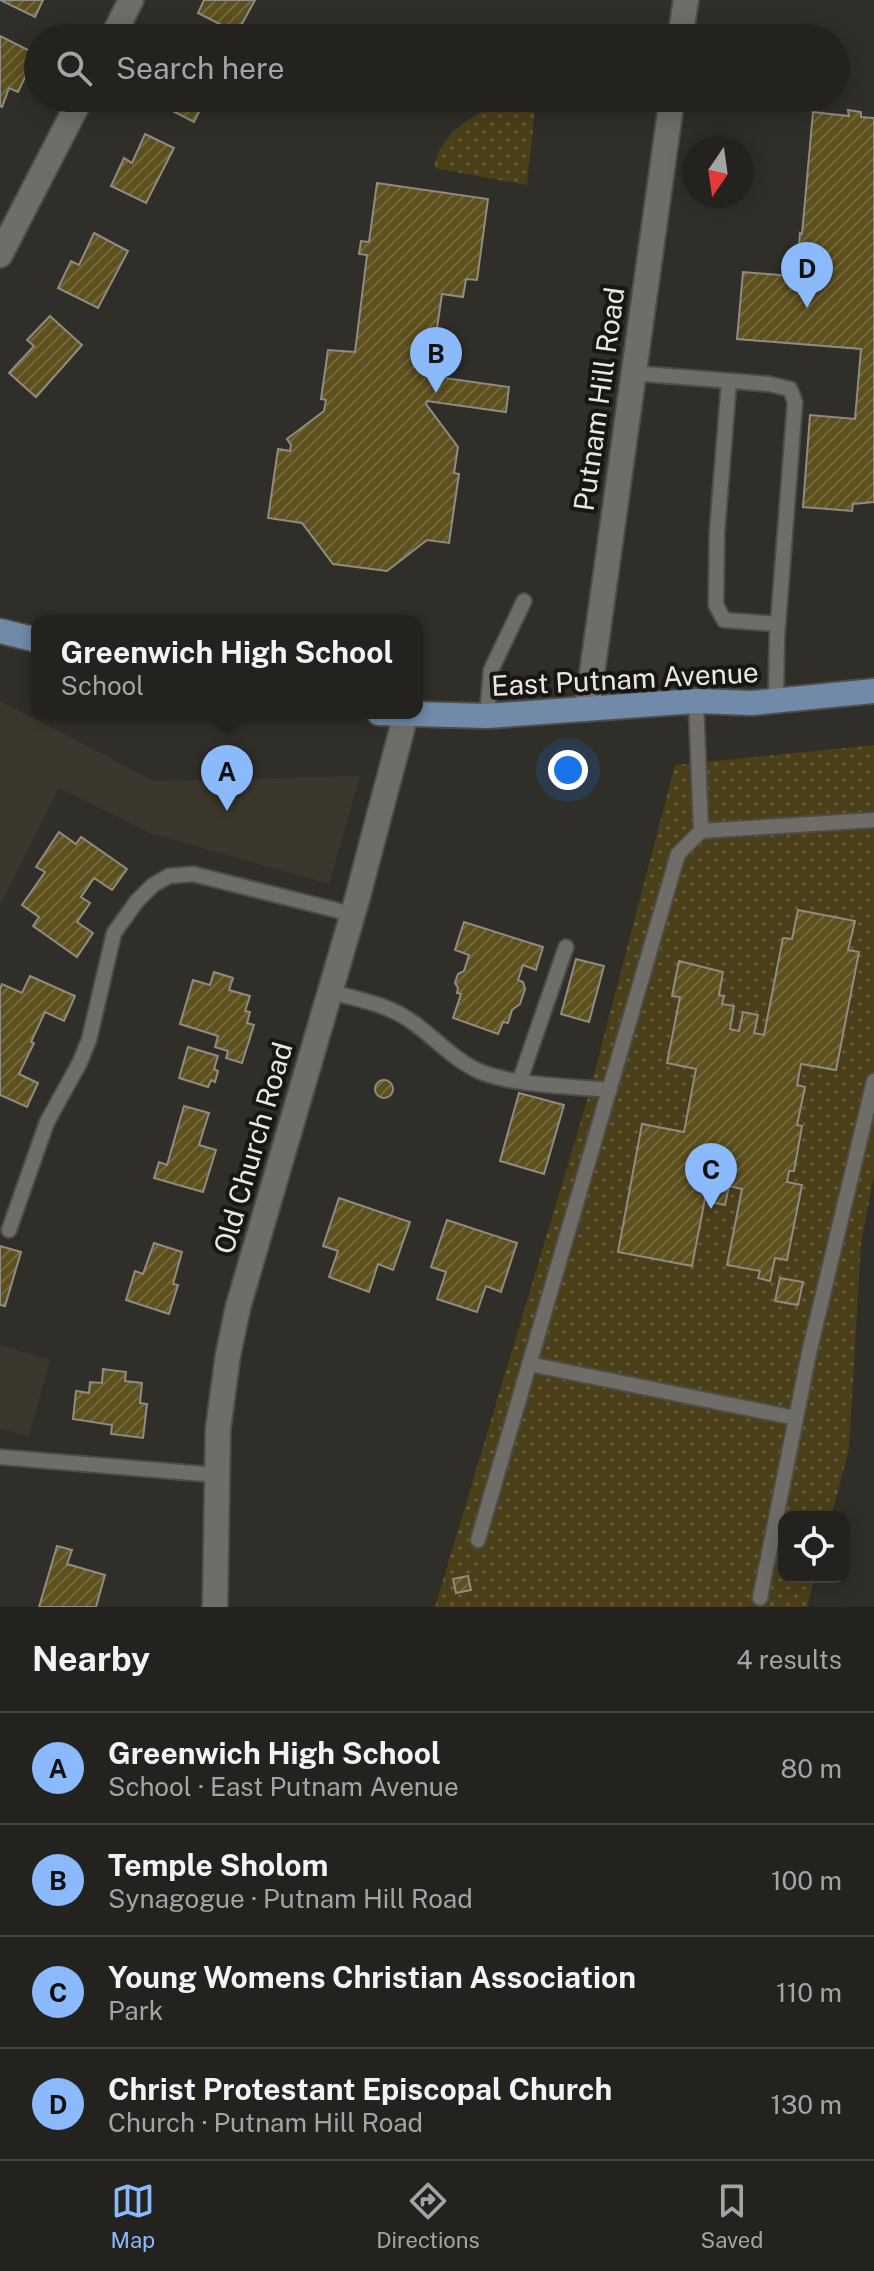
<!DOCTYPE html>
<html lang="en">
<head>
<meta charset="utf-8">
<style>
	body { margin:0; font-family:"Public Sans",sans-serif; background:#2f2f2b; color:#f1f3f6 }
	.controls { position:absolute; right:24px; bottom:24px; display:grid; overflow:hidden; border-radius:16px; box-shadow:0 4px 20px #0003 }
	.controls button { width:72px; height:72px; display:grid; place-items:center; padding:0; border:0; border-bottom:2px solid #403f3c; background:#23221e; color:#f1f3f6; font:40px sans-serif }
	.compass { position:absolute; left:682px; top:136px; width:72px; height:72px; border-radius:50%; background:#23221e; box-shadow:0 4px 20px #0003; rotate:193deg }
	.you { position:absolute; left:568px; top:770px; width:28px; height:28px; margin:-20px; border:6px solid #fff; border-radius:50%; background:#1a73e8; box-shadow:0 0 0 12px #1a73e833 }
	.badge { display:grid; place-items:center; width:52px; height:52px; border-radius:50%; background:#8abafc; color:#111; font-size:26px; font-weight:700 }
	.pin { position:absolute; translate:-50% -66px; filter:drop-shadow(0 2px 4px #0008) }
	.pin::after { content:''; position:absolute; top:42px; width:28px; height:24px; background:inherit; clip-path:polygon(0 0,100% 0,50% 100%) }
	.popup { position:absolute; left:31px; top:615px; width:392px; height:104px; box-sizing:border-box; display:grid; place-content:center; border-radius:16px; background:#23221e; filter:drop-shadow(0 2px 6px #0005); font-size:26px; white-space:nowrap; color:#a3a4a4 }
	.popup b { font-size:30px; color:#f1f3f6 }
	.popup::after { content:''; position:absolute; left:50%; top:100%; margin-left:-16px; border:16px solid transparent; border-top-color:#23221e }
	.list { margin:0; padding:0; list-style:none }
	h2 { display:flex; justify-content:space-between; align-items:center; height:104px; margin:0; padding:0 32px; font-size:34px }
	h2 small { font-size:26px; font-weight:400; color:#a3a4a4 }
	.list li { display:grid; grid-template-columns:52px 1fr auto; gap:24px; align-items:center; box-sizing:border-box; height:112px; padding:0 32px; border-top:2px solid #403f3c }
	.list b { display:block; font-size:30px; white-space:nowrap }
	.list p { margin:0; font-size:26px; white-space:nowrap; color:#a3a4a4 }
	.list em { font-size:26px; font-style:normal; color:#a3a4a4 }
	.icon { flex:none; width:44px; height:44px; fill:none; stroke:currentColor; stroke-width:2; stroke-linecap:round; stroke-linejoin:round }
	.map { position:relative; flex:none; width:874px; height:1607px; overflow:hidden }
	.search { position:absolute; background:#23221e; box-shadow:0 4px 20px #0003; left:24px; right:24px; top:24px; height:88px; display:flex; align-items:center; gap:20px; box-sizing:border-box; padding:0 28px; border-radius:44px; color:#a3a4a4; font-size:30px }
	.sheet { height:552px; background:#23221e }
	nav { display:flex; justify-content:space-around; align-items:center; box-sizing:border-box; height:112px; border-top:2px solid #403f3c; background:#23221e; font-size:22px; color:#a3a4a4 }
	nav a { display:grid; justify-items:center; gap:4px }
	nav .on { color:#8abafc }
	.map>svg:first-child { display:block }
	.built { fill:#3b372c }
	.grass { fill:url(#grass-dots) }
	.building { fill:url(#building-hatch); stroke:#8e8c85; stroke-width:2 }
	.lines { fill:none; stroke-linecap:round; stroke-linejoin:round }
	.service-casing { stroke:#4e4c48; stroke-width:18 }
	.minor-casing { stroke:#4e4c48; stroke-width:28 }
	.primary-casing { stroke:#4e4c48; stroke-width:28 }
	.service { stroke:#6f6d67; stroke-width:14 }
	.minor { stroke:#6f6d67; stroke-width:24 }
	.primary { stroke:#728aaa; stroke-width:24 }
	.labels { text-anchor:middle; stroke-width:8; stroke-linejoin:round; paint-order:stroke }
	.street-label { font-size:28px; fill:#e8e7e3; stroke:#171613 }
</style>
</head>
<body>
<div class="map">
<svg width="874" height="1607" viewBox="0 0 874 1607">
	<defs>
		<pattern id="grass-dots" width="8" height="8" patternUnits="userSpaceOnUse" patternTransform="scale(2)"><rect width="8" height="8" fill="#4a3f18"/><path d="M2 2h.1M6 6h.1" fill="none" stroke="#645b39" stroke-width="1.8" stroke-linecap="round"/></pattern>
		<pattern id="building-hatch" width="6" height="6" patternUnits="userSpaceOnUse" patternTransform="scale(2)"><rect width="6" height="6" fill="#5d501c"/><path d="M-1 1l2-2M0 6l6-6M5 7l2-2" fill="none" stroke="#74693d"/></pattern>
	</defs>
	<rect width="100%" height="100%" fill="#2f2e28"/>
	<g class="built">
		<path d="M0,701L154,781L360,776L329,884L150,833L59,788L0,906Z"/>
		<path d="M0,1345L50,1360L29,1436L0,1429Z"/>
	</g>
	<g class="grass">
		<path d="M511,98H536L527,185L434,168C440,130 479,111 511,98Z"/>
		<path d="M874,745V1176L861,1243L849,1449L831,1517H784V1577H815L807,1607H435L587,1101L675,765Z"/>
	</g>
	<g class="building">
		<path d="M0,0H43L35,17Z"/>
		<path d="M204,0H255L237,33L198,13Z"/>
		<path d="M0,36L36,54L18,92L9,88L2,107L0,106Z"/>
		<path d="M164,98H206L194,122L161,105Z"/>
		<path d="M848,110L861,112V117L874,118V502L853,504L852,511L803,507L810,415L855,419L861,349L737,339L743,272L803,277L804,263L799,262L800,251L804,252L805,248L799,247L800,233L802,234L813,112L849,116Z"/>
		<path d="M145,134L174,148L146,203L111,186L124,158L132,163Z"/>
		<path d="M377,183L488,199L477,280L466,279L463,297L442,294L430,376L509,387L506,412L427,401L426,404L458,447L454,473L459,474L449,543L427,540L387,571L333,564L302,523L268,518L278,449L290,451L291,445L287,439L324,411L326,400L321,399L328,350L355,352L367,255L359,254L361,241L369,242Z"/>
		<path d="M94,233L128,251L98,308L58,288L71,261L79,265Z"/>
		<path d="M50,316L82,345L36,397L9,373L34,346L27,340Z"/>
		<path d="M59,832L76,844L81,837L127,869L112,890L94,878L81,897L90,903L77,922L93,933L77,957L33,926L39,917L22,905L45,872L36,867Z"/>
		<path d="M798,910L855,921L848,950L859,952L836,1070L801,1064L797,1085L805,1087L797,1125L802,1126L794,1171H789L787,1182L802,1185L787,1260L775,1258L770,1281L758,1278L760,1271L727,1265L742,1189L729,1186L725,1205L710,1202L714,1183H708L692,1266L618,1252L642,1124L684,1132L696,1069L667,1063L680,997L672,996L679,961L723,972L719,995L724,996L722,1004L734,1006L730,1029L739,1031L743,1012L758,1015L754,1033L764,1035L783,938L792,939Z"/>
		<path d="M464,922L543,947L536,970L523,965L518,980L523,982L525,989L520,1004L512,1010L508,1023L503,1022L498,1034L453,1018L461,994L457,993L458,988L455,983L458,974L464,971L469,955L455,950Z"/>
		<path d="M576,959L604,966L589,1022L561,1014Z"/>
		<path d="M214,972L233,978L229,990L250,996L245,1011L250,1012L247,1023L254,1025L242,1063L226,1058L228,1051L215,1047L218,1036L180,1024L193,980L210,985Z"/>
		<path d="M30,976L75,996L64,1021L45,1012L31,1042L34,1043L19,1074L38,1083L27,1107L0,1095V989L2,984L22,993Z"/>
		<path d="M188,1047L218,1056L214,1069L218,1071L215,1082L211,1080L208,1087L179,1078Z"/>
		<circle cx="384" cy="1089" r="9"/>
		<path d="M519,1093L564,1105L544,1174L500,1161Z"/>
		<path d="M184,1106L209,1113L199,1145L216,1150L203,1192L154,1178L159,1162L167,1165Z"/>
		<path d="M339,1198L410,1222L393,1270L378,1264L369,1292L329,1277L338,1251L323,1246Z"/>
		<path d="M447,1220L517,1243L501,1292L486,1286L477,1312L437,1299L446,1272L431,1267Z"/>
		<path d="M154,1243L182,1252L173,1284L178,1285L169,1314L126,1300L135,1271L143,1274Z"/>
		<path d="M0,1246L21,1252L5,1306L0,1305Z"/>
		<path d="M780,1278L803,1282L798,1305L775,1301Z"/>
		<path d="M103,1369L126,1372L125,1381L142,1383L140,1403L147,1404L143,1438L111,1434L112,1425L73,1419L76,1391L89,1393L90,1382L102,1383Z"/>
		<path d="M57,1546L72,1550L67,1564L105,1575L96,1607H39Z"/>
		<path d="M468,1576L471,1590L456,1593L453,1579Z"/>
	</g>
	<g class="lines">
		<g class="service-casing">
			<g id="service">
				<path d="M632,373L769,384L790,389L795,402L777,637L776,701"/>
				<path d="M729,381L717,532L716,605L724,620L778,624"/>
				<path d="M696,701L701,831L874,820"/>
				<path d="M487,716L491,670L524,601"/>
				<path d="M330,992C349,997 371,1001 389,1009C424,1023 446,1057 481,1072C517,1086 571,1086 610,1090"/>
				<path d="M520,1080L566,947"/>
				<path d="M9,1230L47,1122L79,1064L89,1040L114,933L137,901L153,885L169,876L193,874L352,914"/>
				<path d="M529,1364L796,1418"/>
				<path d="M0,1457L217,1475"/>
				<path d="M478,1540L678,854L701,831"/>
				<path d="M760,1598L809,1353L874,1081"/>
			</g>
		</g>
		<g class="minor-casing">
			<g id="minor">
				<path d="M112,38L131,0"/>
				<path d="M680,38L686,0"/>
				<path d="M0,255L81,98"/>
				<path d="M587,709L672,98"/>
				<path d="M215,1607L218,1429L228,1355L238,1307L356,903L406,714"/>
			</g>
		</g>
		<g class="primary-casing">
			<g id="primary">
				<path d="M0,631L37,640"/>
				<path d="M379,713L487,716L696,701L752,703L874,691"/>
			</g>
		</g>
		<use href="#service" class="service"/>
		<use href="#minor" class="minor"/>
		<use href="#primary" class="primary"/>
	</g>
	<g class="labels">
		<g class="street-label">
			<text transform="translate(599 399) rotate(-82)" y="10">Putnam Hill Road</text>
			<text transform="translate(625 679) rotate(-3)" y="10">East Putnam Avenue</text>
			<text transform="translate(253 1148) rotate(-74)" y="10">Old Church Road</text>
		</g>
	</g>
</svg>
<div class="controls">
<button><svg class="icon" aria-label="locate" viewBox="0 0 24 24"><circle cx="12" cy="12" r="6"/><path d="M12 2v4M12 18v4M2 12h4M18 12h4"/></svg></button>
</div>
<svg class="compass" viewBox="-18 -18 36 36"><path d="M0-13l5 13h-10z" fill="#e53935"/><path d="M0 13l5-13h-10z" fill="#a3a4a4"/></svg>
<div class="you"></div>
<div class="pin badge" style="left:227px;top:811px">A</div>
<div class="popup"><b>Greenwich High School</b>School</div>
<div class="pin badge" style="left:436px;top:393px">B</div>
<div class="pin badge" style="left:711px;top:1209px">C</div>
<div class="pin badge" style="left:807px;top:308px">D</div>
<div class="search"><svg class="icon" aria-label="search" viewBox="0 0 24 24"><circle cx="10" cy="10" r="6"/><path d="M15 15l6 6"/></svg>Search here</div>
</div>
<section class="sheet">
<h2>Nearby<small>4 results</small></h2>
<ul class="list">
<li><span class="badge">A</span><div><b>Greenwich High School</b><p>School · East Putnam Avenue</p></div><em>80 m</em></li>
<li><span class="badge">B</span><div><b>Temple Sholom</b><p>Synagogue · Putnam Hill Road</p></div><em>100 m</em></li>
<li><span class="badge">C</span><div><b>Young Womens Christian Association</b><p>Park</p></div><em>110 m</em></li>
<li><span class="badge">D</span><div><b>Christ Protestant Episcopal Church</b><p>Church · Putnam Hill Road</p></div><em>130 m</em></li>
</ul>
</section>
<nav>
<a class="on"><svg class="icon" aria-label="map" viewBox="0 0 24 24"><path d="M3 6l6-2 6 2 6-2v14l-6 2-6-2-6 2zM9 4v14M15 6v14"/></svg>Map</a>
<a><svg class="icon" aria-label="directions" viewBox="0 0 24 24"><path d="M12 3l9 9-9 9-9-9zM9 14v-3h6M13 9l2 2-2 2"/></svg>Directions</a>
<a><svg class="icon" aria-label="saved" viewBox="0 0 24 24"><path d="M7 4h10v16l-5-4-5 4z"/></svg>Saved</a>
</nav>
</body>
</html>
